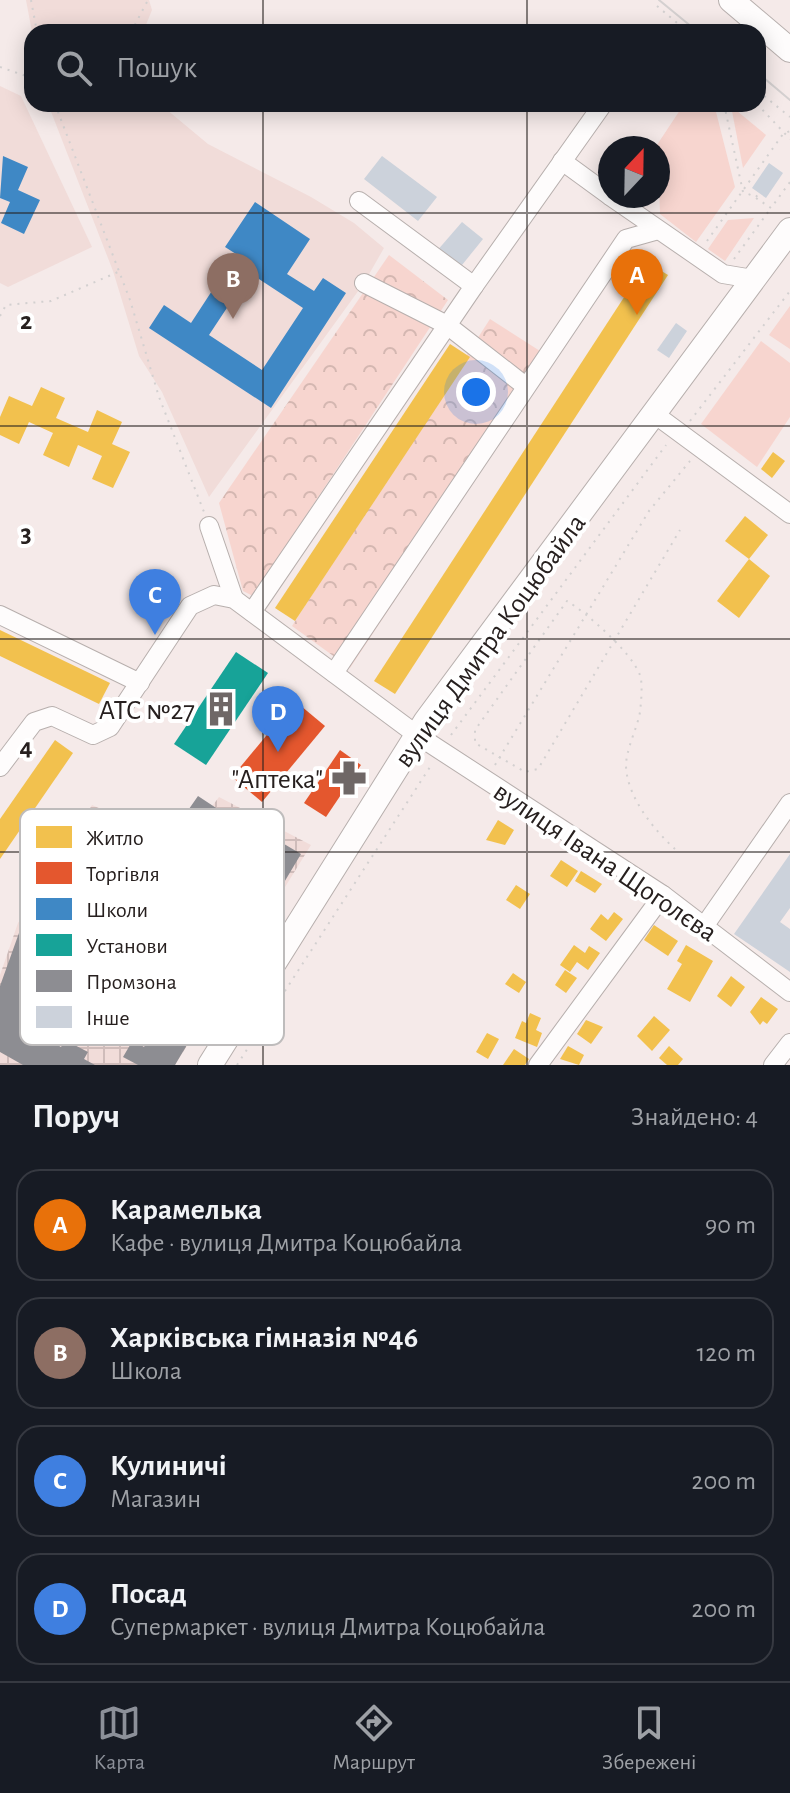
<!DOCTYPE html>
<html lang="uk">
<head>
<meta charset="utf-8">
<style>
	body { margin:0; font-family:"Alegreya Sans",sans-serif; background:#20242c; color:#f1f3f6 }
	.compass { position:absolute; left:598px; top:136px; width:72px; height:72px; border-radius:50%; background:#171b24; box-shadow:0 4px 20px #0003; rotate:22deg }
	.you { position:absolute; left:476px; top:392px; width:28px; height:28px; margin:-20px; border:6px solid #fff; border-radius:50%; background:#1a73e8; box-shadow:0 0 0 12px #1a73e833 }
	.badge { display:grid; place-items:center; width:52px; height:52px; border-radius:50%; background:#8c9099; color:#fff; font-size:26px; font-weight:700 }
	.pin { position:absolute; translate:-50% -66px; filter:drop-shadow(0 2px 4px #0008) }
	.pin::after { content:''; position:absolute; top:42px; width:28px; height:24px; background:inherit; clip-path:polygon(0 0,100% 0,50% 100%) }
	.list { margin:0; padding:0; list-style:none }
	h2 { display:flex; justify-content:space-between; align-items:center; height:104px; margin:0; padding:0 32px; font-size:34px }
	h2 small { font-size:26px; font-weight:400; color:#9ea1a6 }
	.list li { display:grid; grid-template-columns:52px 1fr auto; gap:24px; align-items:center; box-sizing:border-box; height:112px; margin:0 16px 16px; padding:0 16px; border:2px solid #363941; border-radius:24px }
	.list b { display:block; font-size:30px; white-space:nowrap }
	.list p { margin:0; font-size:26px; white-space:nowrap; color:#9ea1a6 }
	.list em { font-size:26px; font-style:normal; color:#9ea1a6 }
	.icon { flex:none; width:44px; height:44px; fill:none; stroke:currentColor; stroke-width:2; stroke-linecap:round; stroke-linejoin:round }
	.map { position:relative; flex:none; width:790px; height:1065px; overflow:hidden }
	.search { position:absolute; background:#171b24; box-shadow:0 4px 20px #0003; left:24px; right:24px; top:24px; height:88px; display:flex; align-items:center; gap:20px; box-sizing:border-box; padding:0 28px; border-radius:24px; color:#9ea1a6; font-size:30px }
	.sheet { height:616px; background:#171b24 }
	nav { display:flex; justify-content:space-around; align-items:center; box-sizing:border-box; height:112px; border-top:2px solid #363941; background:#171b24; font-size:22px; color:#9ea1a6 }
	nav a { display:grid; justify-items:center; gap:4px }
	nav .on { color:#8c9099 }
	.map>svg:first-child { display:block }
	.built { fill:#f1dcd9 }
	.industrial { fill:url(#industrial-grid) }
	.grass { fill:#f7d5cf }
	.forest { fill:url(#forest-crowns) }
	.homes { fill:#f2c14e }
	.shops { fill:#e4572e }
	.schools { fill:#3f88c5; fill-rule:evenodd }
	.public { fill:#17a398 }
	.industry { fill:#8d8d92; fill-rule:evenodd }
	.building { fill:#ccd2db }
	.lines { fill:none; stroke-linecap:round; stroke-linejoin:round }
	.minor-casing { stroke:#b7afad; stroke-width:20 }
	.major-casing { stroke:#b7afad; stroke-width:26 }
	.path { stroke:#d3d0d0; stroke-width:2; stroke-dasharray:2 6; stroke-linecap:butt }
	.minor { stroke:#fefcfc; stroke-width:18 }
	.major { stroke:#fefcfc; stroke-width:24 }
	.tram { stroke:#d4d0d0; stroke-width:2 }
	.grid { fill:none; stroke:#27201f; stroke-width:2; stroke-opacity:0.55 }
	.labels { text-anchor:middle; stroke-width:8; stroke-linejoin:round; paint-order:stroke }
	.street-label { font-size:28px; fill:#27201f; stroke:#fff }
	.poi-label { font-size:28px; fill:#27201f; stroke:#fff; text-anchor:end }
	.key { fill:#fff; stroke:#bebcbc; stroke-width:2 }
	.key-label { font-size:22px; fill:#27201f }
	.grid-label { font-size:26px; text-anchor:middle; font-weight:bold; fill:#27201f; stroke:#fff; stroke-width:8; stroke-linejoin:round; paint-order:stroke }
</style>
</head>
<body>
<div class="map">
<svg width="790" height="1065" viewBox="0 0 790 1065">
	<defs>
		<pattern id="industrial-grid" width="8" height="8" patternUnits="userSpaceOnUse" patternTransform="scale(2)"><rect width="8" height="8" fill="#f1dcd9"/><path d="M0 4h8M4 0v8" fill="none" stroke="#cfbcba"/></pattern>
		<pattern id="forest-crowns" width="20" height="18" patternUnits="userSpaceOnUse" patternTransform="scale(2)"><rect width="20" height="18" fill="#f7d5cf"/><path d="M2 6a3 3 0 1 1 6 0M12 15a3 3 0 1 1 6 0" fill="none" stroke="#d4b7b1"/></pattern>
	</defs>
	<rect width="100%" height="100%" fill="#f5eae9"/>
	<g class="built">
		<path d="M26,0H149L152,10L143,32H32Z"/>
		<path d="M0,86L21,96L92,247L8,287L0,283Z"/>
		<path d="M48,104H160L208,144L311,197L354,223L384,248L364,283L209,497L162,392L139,356L113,271Z"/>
	</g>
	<path class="industrial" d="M219,797L311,845L175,1065H0V975L18,923L92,805L183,845Z"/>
	<g class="grass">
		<path d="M684,104H714L735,187L696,242L660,214L658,148H655Z"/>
		<path d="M731,106L766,135L743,168Z"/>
		<path d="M754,218L725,261L708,249L728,220Z"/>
		<path d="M790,306V349L769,335Z"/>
		<path d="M761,341L790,363V417L757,467L701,424Z"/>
	</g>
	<g class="forest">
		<path d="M389,255L448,300L253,596L243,591L219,503Z"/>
		<path d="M490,319L554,360L350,668L292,626Z"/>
	</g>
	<g class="homes">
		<path d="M647,262L668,275L395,694L374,681Z"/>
		<path d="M450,344L470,357L295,621L275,608Z"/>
		<path d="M41,387L65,398L56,418L88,432L97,410L122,422L112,444L130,452L113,488L92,479L102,456L78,445L69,467L43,455L53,433L29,422L19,444L0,435V417L9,396L32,406Z"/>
		<path d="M773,452L785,461L772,478L761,469Z"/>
		<path d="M745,516L768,535L749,559L725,541Z"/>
		<path d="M749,559L770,576L739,618L717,601Z"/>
		<path d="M0,630L110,683L99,704L0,656Z"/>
		<path d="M55,740L73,753L0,859V819Z"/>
		<path d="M498,820L514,830L505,845L486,840Z"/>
		<path d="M561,860L578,871L567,887L550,876Z"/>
		<path d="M581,871L602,884L595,893L575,881Z"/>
		<path d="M516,885L530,894L520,909L506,900Z"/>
		<path d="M614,912L623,919L606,941L590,929L601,914L608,920Z"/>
		<path d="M654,925L678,941L668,956L644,940Z"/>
		<path d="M574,945L585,953L589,946L600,953L588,970L577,962L570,972L560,965Z"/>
		<path d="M686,945L713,961L690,1002L667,989L682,964L677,961Z"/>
		<path d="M565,970L577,978L566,993L555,985Z"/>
		<path d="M513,973L526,982L519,993L505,984Z"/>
		<path d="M731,976L745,987L731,1007L717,996Z"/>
		<path d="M761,997L778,1009L767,1024L763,1021L760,1025L750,1012Z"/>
		<path d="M530,1013L541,1018L536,1030L542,1033L537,1047L515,1038L522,1021L526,1023Z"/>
		<path d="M654,1016L670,1030L652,1051L637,1036Z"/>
		<path d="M586,1020L603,1027L591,1044L577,1034Z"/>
		<path d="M487,1033L499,1039L488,1059L476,1052Z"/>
		<path d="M568,1046L584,1055L579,1065L560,1059Z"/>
		<path d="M669,1046L683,1059L678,1065H667L659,1058Z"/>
		<path d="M514,1049L529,1059L525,1065H503Z"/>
	</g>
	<g class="shops">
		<path d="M295,701L325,726L262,802L232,777Z"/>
		<path d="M340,750L361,765L326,817L304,803Z"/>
	</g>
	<g class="schools">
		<path d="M3,156L28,167L18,190L40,200L24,234L1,223L10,202L0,198Z"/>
		<path d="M255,202L310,239L287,274L314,291L323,278L346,293L271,408L149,328L164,305L191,323L236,254L225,247ZM250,273L303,308L262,370L209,335Z"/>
	</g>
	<path class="public" d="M236,652L268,673L206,765L174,744Z"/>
	<path class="industry" d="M198,796L242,825L224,854L233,860L221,879L237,887L269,835L301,854L175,1065H138L123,1057L133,1040L144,1047L212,931L127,891L89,956L48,936L42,955L51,958L27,1028L61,1047L65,1040L88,1052L84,1059L95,1065H23L0,1052V986L24,919L97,825L159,852ZM84,891L95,899L83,916L72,909Z"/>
	<g class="building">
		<path d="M382,156L437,197L418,221L364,179Z"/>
		<path d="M769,163L783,173L766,198L752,188Z"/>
		<path d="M462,222L483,239L458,270L436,252Z"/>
		<path d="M676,323L687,331L669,358L657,350Z"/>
		<path d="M790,854V908L780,922L790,929V972L734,934Z"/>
	</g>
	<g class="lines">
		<g class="minor-casing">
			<g id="minor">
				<path d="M562,161L610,196"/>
				<path d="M610,196L723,274L753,279"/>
				<path d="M364,283L447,325L524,385"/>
				<path d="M474,286L603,104"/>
				<path d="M653,413L790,514"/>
				<path d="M209,526L234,599"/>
				<path d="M252,612L474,286L359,201"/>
				<path d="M0,615L140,683"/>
				<path d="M334,673L626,239L658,230"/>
				<path d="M0,767L34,722L52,716L93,735L110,727L190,606L214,595L234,599L417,735L663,895L790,992"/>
				<path d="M705,925L790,803"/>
				<path d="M538,1065L663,895"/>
				<path d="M773,1065L790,1043"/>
			</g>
		</g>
		<g class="major-casing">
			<g id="major">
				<path d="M731,0L790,50"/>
				<path d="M210,1065L426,721L790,230"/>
			</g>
		</g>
		<g class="path">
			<path d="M31,0L37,32"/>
			<path d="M657,6L688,32"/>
			<path d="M131,32L148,0"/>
			<path d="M0,67L32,78"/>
			<path d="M758,91L790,117"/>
			<path d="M55,104L130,300L159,397L204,512"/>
			<path d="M724,104L743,192L756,197L759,193"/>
			<path d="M757,104L790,139"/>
			<path d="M756,198L771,208L790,182"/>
			<path d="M707,241L783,134L790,131"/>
			<path d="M734,259L771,208"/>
			<path d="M0,316L6,305L51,301L118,272"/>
			<path d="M690,421L790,291"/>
			<path d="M451,735L666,445"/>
			<path d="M495,765L649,511L690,461"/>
			<path d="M675,849C654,830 627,797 626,766C626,749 637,729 640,712C641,703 643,684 640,675C632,653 587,613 567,601L475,730V743L525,772L538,769L680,530"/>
			<path d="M237,1065L432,764"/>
		</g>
		<use href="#minor" class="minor"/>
		<use href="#major" class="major"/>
		<g class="tram">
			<path d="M659,0L698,32"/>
			<path d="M758,73L790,100"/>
		</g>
	</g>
	<path class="grid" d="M263,0V32M527,0V32M263,104V1065M527,104V1065M0,213H790M0,426H790M0,639H790M0,852H790"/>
	<defs>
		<g id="building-bare" transform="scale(2.76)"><path d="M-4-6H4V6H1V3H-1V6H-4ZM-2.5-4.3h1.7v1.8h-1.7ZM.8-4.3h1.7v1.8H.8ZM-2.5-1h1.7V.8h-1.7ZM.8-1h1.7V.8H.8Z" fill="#6f6766" stroke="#fff" stroke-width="2.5" paint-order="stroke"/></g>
		<g id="pharmacy-bare" transform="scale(2.76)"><path d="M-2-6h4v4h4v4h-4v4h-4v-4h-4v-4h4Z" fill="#6f6766" stroke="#fff" stroke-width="2.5" paint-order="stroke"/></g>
	</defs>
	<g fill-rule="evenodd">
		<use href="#building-bare" x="221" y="709"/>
		<use href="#pharmacy-bare" x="349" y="778"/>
	</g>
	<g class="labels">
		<g class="street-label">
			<text transform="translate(489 640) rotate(-54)" y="10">вулиця Дмитра Коцюбайла</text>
			<text transform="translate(606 861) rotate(34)" y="10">вулиця Івана Щоголєва</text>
		</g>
		<g class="poi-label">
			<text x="195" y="719">АТС №27</text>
			<text x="323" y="788">"Аптека"</text>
		</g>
	</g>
	<rect x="20" y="809" width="264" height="236" rx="12" class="key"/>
	<rect x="36" y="826" width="36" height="22" fill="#f2c14e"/>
	<rect x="36" y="862" width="36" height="22" fill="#e4572e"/>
	<rect x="36" y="898" width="36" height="22" fill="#3f88c5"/>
	<rect x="36" y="934" width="36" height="22" fill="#17a398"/>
	<rect x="36" y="970" width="36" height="22" fill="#8d8d92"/>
	<rect x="36" y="1006" width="36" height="22" fill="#ccd2db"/>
	<g class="key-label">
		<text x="86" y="845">Житло</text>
		<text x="86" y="881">Торгівля</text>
		<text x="86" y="917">Школи</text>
		<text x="86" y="953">Установи</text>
		<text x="86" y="989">Промзона</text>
		<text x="86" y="1025">Інше</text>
	</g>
	<g class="grid-label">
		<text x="26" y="329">2</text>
		<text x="26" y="542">3</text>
		<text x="26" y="755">4</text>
	</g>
</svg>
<svg class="compass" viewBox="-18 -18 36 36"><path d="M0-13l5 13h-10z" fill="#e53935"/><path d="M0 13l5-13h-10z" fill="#9ea1a6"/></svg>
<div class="you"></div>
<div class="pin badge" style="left:637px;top:315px;background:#e8710a">A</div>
<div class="pin badge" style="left:233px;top:319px;background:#8d6e63">B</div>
<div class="pin badge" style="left:155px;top:635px;background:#3f7fe0">C</div>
<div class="pin badge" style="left:278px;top:752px;background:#3f7fe0">D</div>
<div class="search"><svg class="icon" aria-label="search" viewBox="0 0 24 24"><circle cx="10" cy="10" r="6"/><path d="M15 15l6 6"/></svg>Пошук</div>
</div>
<section class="sheet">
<h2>Поруч<small>Знайдено: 4</small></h2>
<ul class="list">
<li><span class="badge" style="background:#e8710a">A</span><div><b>Карамелька</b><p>Кафе · вулиця Дмитра Коцюбайла</p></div><em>90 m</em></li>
<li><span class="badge" style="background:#8d6e63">B</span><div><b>Харківська гімназія №46</b><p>Школа</p></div><em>120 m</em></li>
<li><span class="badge" style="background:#3f7fe0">C</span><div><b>Кулиничі</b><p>Магазин</p></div><em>200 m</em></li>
<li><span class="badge" style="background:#3f7fe0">D</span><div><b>Посад</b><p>Супермаркет · вулиця Дмитра Коцюбайла</p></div><em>200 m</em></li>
</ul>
</section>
<nav>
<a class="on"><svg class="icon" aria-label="map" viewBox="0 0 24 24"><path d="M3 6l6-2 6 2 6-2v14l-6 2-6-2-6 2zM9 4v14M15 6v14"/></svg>Карта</a>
<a><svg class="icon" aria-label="directions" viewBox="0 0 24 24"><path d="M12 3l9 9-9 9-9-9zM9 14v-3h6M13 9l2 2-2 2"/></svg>Маршрут</a>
<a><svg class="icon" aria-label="saved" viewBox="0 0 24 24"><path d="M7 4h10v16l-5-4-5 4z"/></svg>Збережені</a>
</nav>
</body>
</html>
